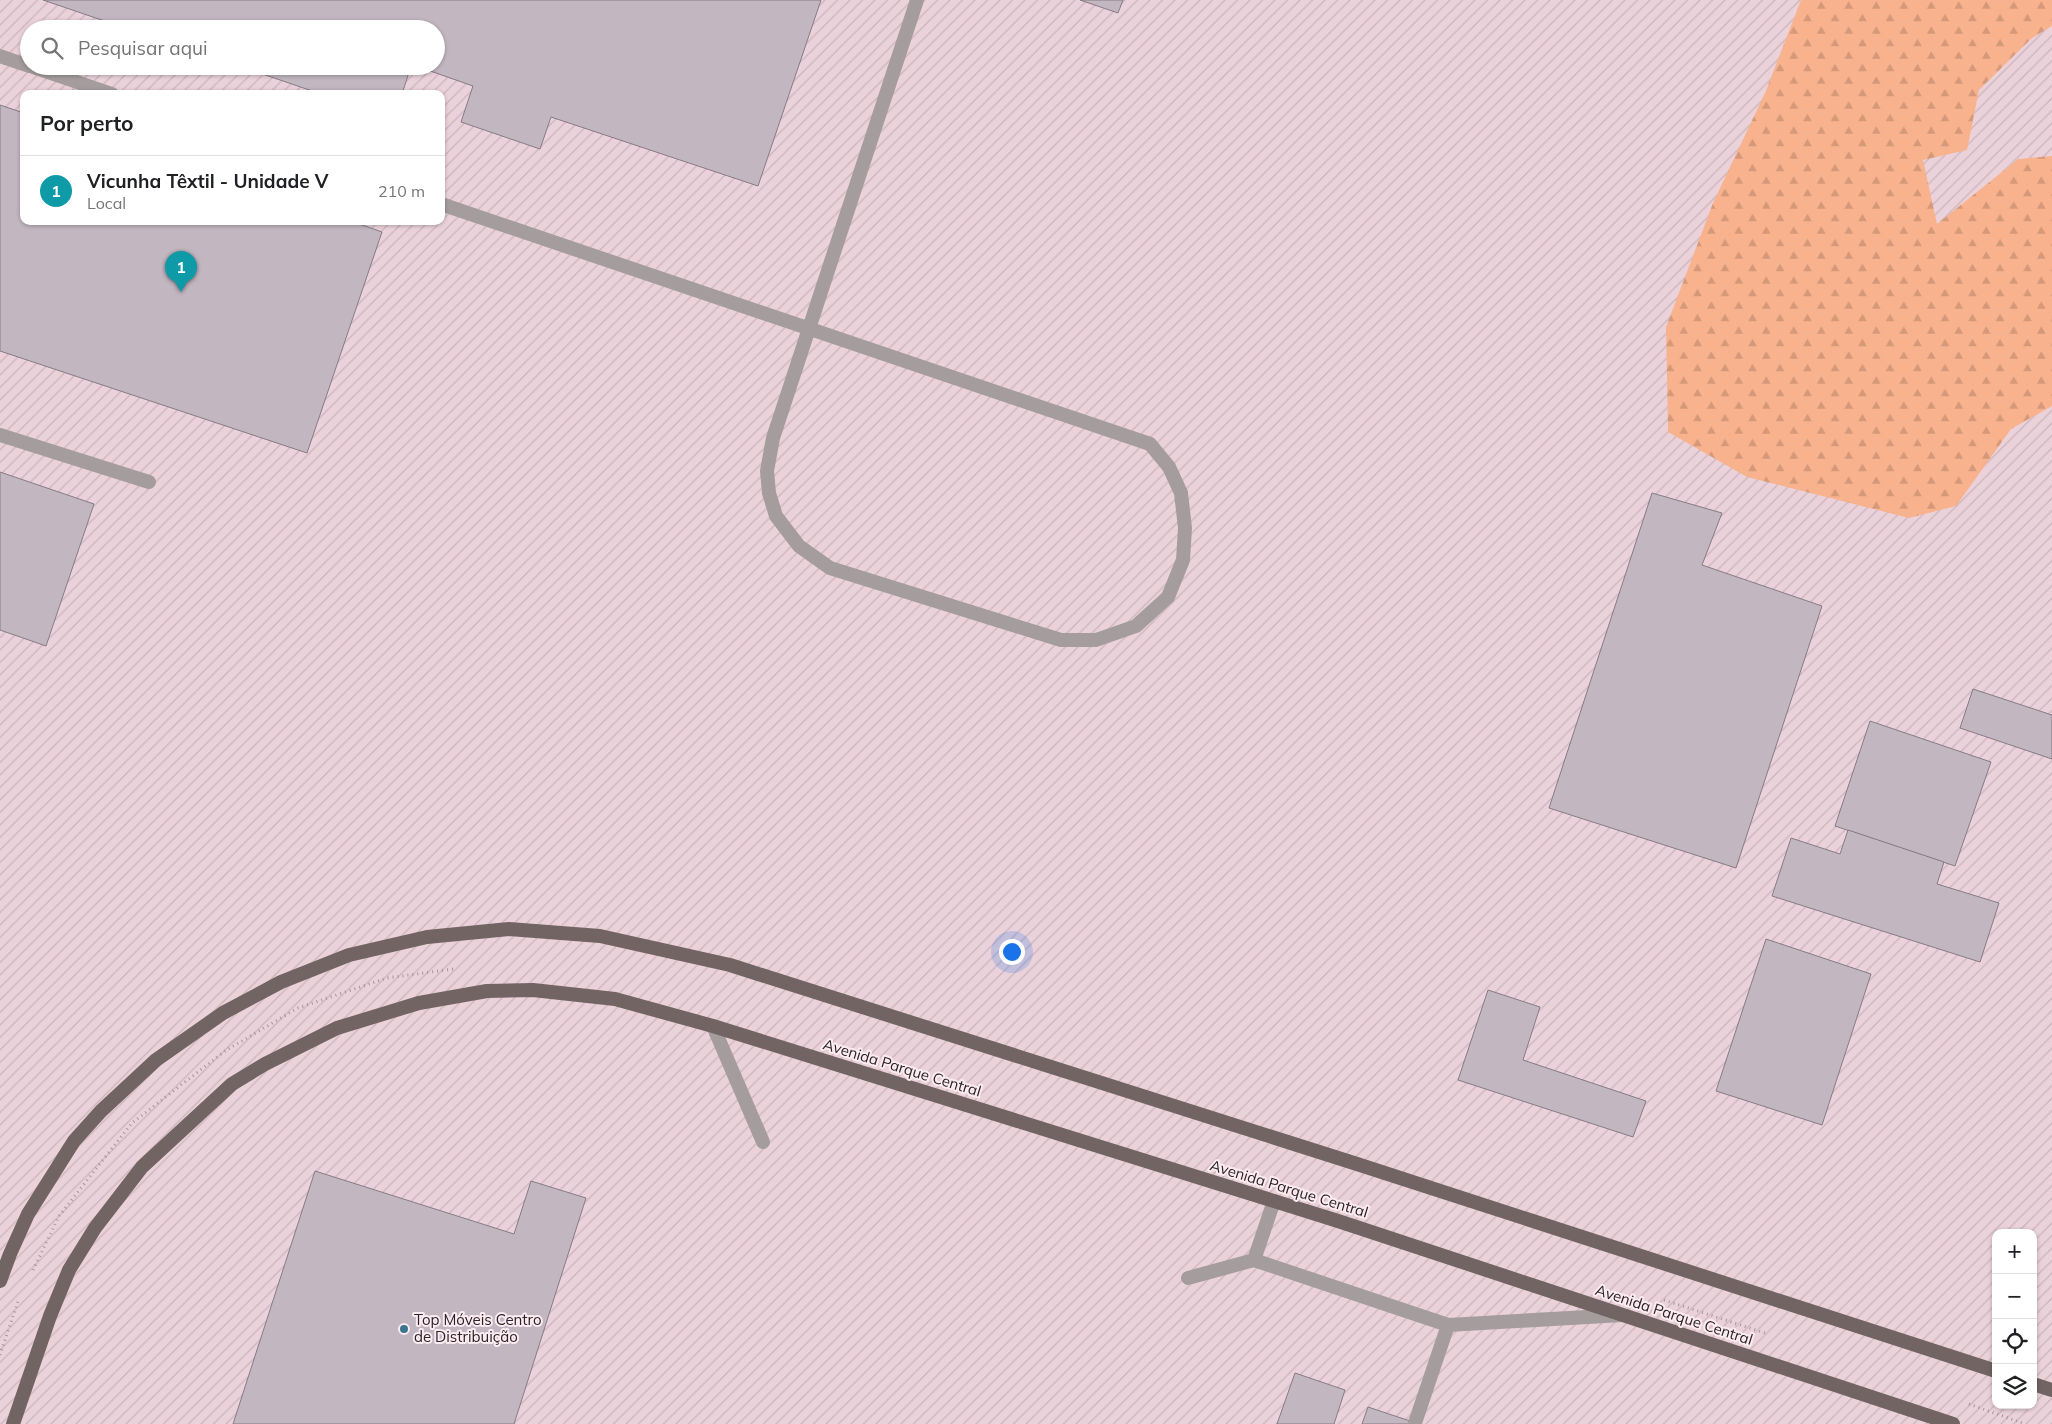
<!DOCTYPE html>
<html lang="pt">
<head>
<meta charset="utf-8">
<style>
	body { margin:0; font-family:Mulish,sans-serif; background:#f6f6f6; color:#202124 }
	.controls { position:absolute; right:15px; bottom:15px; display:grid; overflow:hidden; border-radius:10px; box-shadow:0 1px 4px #0004 }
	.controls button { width:45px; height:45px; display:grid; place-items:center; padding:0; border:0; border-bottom:1px solid #e0e0e0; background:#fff; color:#202124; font:25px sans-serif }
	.you { position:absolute; left:1011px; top:951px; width:18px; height:18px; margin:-12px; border:4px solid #fff; border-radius:50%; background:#1a73e8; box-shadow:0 0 0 8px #1a73e833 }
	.badge { display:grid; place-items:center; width:32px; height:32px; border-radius:50%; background:#7c3aed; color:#fff; font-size:16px; font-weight:700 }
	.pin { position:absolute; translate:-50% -41px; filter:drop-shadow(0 1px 2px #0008) }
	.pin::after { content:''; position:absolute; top:26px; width:18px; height:15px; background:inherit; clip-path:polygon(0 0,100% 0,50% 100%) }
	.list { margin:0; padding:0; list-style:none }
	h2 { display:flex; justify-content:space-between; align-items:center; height:65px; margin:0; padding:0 20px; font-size:21px }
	h2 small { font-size:16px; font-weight:400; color:#757577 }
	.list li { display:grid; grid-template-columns:32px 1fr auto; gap:15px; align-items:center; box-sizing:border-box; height:70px; padding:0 20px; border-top:1px solid #e0e0e0 }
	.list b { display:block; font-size:19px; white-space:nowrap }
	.list p { margin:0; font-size:16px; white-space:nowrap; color:#757577 }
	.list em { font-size:16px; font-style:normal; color:#757577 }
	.icon { flex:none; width:28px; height:28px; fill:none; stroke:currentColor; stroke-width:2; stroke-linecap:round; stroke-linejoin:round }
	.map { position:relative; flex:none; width:2052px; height:1424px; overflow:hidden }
	.search { position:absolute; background:#fff; box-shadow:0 1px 4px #0004; left:20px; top:20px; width:425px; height:55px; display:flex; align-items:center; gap:12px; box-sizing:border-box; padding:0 18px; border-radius:28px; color:#757577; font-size:19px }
	.panel { position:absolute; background:#fff; box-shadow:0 1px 4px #0004; left:20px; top:90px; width:425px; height:135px; border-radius:10px }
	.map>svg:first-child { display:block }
	.industrial { fill:url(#industrial-furrows); fill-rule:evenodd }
	.forest { fill:url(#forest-firs) }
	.building { fill:#c2b6c1; stroke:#867b85 }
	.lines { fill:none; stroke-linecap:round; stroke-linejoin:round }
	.path { stroke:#a2969a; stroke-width:3; stroke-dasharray:1 4; stroke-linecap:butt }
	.service { stroke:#a59d9d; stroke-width:14 }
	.primary { stroke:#716463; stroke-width:14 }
	.poi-dot { fill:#3a758d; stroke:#fcebf0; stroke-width:2 }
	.labels { text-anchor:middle; stroke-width:4; stroke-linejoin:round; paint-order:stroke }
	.street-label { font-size:15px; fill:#2b2527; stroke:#fcebf0 }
	.poi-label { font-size:15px; fill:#2b2527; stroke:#fcebf0; text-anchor:start }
</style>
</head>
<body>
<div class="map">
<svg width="2052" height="1424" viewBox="0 0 2052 1424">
	<defs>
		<pattern id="industrial-furrows" width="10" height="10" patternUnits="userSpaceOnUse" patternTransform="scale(1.25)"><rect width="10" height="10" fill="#ebd2da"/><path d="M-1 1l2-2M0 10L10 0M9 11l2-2" fill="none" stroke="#cab4bb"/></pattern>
		<pattern id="forest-firs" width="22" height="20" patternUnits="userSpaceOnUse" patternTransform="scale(1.25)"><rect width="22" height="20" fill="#f8b28e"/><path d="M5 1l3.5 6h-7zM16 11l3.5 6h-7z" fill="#d5997a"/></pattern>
	</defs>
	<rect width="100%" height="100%" fill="#eedee3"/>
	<path class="industrial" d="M0,0H2052V1424H0ZM29,29H436V66H29ZM24,94H441V221H24ZM1996,1233H2033V1405H1996Z"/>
	<path class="forest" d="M1801,0H2052V26L2032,38L1979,90L1967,150L1923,160L1937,224L2018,159L2052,156V406L2011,429L1956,506L1909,518L1747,477L1668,432L1666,327L1713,203L1765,93Z"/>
	<g class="building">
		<path d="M43,0H821L758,186L551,117L540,149L461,122L473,86L416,66H436V29H128Z"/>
		<path d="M1080,0H1123L1118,13Z"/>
		<path d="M239,66H411L402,94H321Z"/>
		<path d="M0,105L24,113V221H351L382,232L307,453L0,351Z"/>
		<path d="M0,472L94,504L46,646L0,630Z"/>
		<path d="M1652,493L1722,513L1702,565L1822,606L1736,868L1549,808Z"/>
		<path d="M1973,689L2052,715V759L1960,728Z"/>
		<path d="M1870,721L1991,762L1955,866L1835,826Z"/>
		<path d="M1848,830L1944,862L1937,884L1999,903L1980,962L1772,896L1791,838L1840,854Z"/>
		<path d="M1766,939L1871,974L1822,1125L1716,1091Z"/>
		<path d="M1488,990L1540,1007L1523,1060L1646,1101L1633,1137L1458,1080Z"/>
		<path d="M315,1171L514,1234L531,1181L586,1198L514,1424H233Z"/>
		<path d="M1295,1373L1345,1390L1334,1424H1277Z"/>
		<path d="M1368,1407L1419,1424H1362Z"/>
	</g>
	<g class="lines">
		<g class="path">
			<path d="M33,1270L59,1216L132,1123L225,1051L298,1008L387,978L453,969"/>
			<path d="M1664,1300L1765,1333"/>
			<path d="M0,1355L19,1298"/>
			<path d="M1969,1404L2025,1424"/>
		</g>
		<g class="service">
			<path d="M0,56L29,66"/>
			<path d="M30,66L112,94"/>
			<path d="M441,204L1150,444L1169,467L1181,493L1185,528L1183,560L1168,597L1136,626L1096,640H1061L830,568L799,546L776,516L769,493L767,471L773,438L917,0"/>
			<path d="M0,435L149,482"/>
			<path d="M713,1026L763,1142"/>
			<path d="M1254,1260L1448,1325L1415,1423"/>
			<path d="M1188,1278L1254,1260L1274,1201"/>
			<path d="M1448,1325L1622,1315"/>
		</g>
		<g class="primary">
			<path d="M0,1281L10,1254L28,1214L74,1141L101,1111L156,1060L223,1013L281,982L349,955L427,937L509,929L600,936L730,965L1357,1164L1996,1371"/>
			<path d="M2033,1384L2052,1390"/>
			<path d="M13,1424L50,1316L69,1270L95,1228L142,1167L232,1084L265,1064L337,1028L419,1003L487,991L533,990L615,999L713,1026L1338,1221L1953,1424"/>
		</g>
	</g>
	<circle class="poi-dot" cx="404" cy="1329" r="5"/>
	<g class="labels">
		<g class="street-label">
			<text transform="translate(902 1068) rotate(17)" y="5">Avenida Parque Central</text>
			<text transform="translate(1289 1189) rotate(17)" y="5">Avenida Parque Central</text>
			<text transform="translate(1674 1315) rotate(18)" y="5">Avenida Parque Central</text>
		</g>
		<g class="poi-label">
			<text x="414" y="1325">Top Móveis Centro<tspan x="414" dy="17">de Distribuição</tspan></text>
		</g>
	</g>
</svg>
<div class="controls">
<button>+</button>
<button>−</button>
<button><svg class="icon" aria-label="locate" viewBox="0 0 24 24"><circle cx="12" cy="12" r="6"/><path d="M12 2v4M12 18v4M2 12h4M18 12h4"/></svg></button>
<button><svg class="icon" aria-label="layers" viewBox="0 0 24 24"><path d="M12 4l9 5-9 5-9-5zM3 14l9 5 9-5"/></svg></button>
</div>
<div class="you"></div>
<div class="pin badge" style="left:181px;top:292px;background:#0f9aa8">1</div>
<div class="search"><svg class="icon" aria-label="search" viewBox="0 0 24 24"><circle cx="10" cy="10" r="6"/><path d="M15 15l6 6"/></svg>Pesquisar aqui</div>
<section class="panel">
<h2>Por perto<small></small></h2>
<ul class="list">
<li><span class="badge" style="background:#0f9aa8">1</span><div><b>Vicunha Têxtil - Unidade V</b><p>Local</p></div><em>210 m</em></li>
</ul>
</section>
</div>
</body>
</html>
